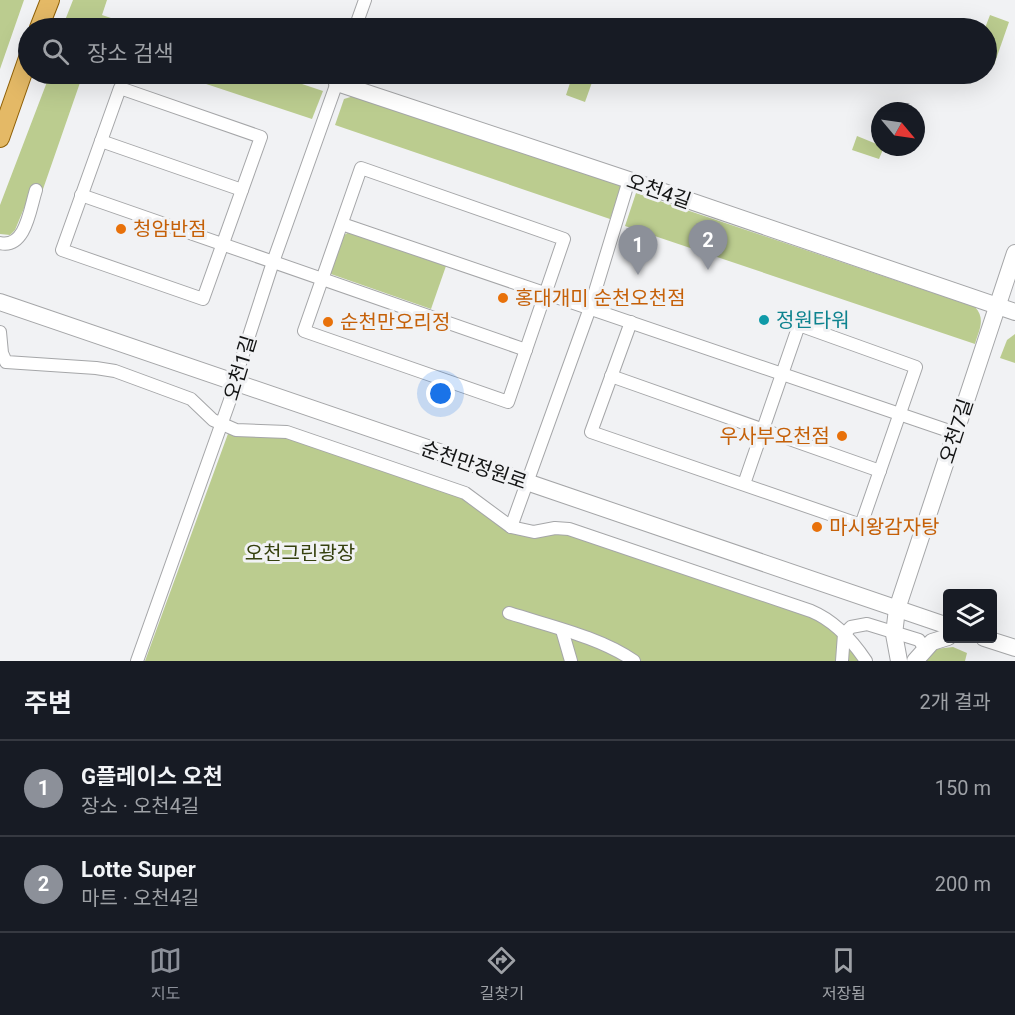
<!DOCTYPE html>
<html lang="ko">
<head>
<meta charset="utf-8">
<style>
	body { margin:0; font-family:Roboto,"Noto Sans KR",sans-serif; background:#20242c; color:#f1f3f6 }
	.controls { position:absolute; right:18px; bottom:18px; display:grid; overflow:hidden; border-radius:6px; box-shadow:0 6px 24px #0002 }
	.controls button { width:54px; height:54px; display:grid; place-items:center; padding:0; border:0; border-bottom:2px solid #363941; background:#171b24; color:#f1f3f6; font:30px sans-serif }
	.compass { position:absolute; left:871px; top:102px; width:54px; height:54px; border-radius:50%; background:#171b24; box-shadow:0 6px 24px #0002; rotate:119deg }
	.you { position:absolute; left:441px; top:394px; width:21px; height:21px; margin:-15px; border:4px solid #fff; border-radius:50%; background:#1a73e8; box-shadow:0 0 0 9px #1a73e833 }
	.badge { display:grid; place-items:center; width:39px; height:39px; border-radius:50%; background:#8c9099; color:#fff; font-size:20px; font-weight:700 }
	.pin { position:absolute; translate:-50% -50px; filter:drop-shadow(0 2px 3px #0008) }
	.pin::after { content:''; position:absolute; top:32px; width:21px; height:18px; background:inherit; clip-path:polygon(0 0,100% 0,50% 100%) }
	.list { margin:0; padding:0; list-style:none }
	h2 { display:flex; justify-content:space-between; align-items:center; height:78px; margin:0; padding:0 24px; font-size:26px }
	h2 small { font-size:20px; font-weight:400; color:#9ea1a6 }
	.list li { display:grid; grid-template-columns:39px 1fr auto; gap:18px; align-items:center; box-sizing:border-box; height:96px; padding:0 24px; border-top:2px solid #363941 }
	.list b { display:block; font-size:22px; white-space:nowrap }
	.list p { margin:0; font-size:20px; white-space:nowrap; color:#9ea1a6 }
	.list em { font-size:20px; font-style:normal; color:#9ea1a6 }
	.icon { flex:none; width:33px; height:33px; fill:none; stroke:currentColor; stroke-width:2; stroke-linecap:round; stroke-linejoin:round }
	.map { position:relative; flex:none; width:1015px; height:661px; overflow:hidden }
	.search { position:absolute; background:#171b24; box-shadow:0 6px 24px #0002; left:18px; right:18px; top:18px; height:66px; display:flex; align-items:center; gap:15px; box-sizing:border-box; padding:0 21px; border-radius:33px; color:#9ea1a6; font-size:22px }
	.sheet { height:270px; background:#171b24 }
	nav { display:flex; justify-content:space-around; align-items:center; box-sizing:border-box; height:84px; border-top:2px solid #363941; background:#171b24; font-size:16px; color:#9ea1a6 }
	nav a { display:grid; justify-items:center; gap:3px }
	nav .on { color:#8c9099 }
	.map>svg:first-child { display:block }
	.green { fill:#bbcc8f }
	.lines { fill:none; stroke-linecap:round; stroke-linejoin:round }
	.street-casing { stroke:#a5a6a8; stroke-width:14 }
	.secondary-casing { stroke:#a5a6a8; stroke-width:18 }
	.primary-casing { stroke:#8f6007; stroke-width:20 }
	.street { stroke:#fff; stroke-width:12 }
	.secondary { stroke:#fff; stroke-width:16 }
	.primary { stroke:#e4b966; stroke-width:18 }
	.food-dot { fill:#e8710a; stroke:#f1f2f4; stroke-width:2 }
	.culture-dot { fill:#0f9aa8; stroke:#f1f2f4; stroke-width:2 }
	.labels { text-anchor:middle; stroke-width:6; stroke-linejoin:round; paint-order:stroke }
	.street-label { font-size:20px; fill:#121313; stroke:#f1f2f4 }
	.food-label { font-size:20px; fill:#c56008; stroke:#f1f2f4; text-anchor:start }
	.culture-label { font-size:20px; fill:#0d838f; stroke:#f1f2f4; text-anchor:start }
	.park-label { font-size:20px; fill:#36410f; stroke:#f1f2f4 }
</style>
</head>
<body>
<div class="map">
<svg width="1015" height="661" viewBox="0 0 1015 661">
	<rect width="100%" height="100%" fill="#f1f2f4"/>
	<g class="green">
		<path d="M0,0H24L0,69Z"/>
		<path d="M73,0H107L102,15L141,28H62Z"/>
		<path d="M990,15L1009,22L994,65L987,63L985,28Z"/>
		<path d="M50,74H83L42,192L32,189L15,230L10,235L0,234V205Z"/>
		<path d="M176,74H272L323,91L312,119Z"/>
		<path d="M573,74H595L585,102L566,95Z"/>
		<path d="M357,95L622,185L610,219L335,125L344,99Z"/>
		<path d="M857,136L884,147L879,159L852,150Z"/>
		<path d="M636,193L975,307C986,319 979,330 975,344L625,226Z"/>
		<path d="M349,232L446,266L431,309L328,273L341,237Z"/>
		<path d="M1015,334V363L1000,358L1007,340Z"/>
		<path d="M229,431L278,432L460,493L495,521L566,532L810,613L831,627L861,661H145Z"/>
		<path d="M953,647L967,653L965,661H924L936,649Z"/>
	</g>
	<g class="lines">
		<g class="street-casing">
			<g id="street">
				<path d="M355,28L365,0"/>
				<path d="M120,88L261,137L203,299L62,250Z"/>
				<path d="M101,141L242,190"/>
				<path d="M361,168L564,239L508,402L304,331Z"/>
				<path d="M81,195L526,350"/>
				<path d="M342,224L955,433"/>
				<path d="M0,243C26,249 30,208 36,190"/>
				<path d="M631,322L591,432L861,525L916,367L799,325L744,484"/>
				<path d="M0,332L2,353L6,362L96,368L115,371L191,399L213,420L236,430L287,432L465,493L511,527L534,532L555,528L569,529L811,611C835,621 852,640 866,661"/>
				<path d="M611,376L880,471"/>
				<path d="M511,527L590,308L629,180"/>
				<path d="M509,613C549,626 600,637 634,661"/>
				<path d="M562,630L571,661"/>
				<path d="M137,661L230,400L234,382L273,262L340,74"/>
				<path d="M842,661L844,634L851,627L867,624L919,640L925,649"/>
			</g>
		</g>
		<g class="secondary-casing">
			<g id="secondary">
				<path d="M337,83L629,180L1015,312"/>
				<path d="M0,302L948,626"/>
				<path d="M984,638L1015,648"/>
				<path d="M899,661L894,634L897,609L1015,253"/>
				<path d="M915,661L932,642L948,637"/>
			</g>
		</g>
		<g class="primary-casing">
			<g id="primary">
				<path d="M39,28L50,0"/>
				<path d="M0,138L28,58"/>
			</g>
		</g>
		<use href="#street" class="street"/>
		<use href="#secondary" class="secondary"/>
		<use href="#primary" class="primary"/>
	</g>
	<g class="food-dot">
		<circle cx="121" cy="229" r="6"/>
		<circle cx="503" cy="298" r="6"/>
		<circle cx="328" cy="322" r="6"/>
		<circle cx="842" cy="436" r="6"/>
		<circle cx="817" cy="527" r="6"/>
	</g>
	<circle class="culture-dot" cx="764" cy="320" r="6"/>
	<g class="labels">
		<g class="street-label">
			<text transform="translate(659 191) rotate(19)" y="7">오천4길</text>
			<text transform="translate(240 368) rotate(-73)" y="7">오천1길</text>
			<text transform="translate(956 431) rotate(-72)" y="7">오천7길</text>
			<text transform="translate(474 465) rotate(19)" y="7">순천만정원로</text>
		</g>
		<g class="food-label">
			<text x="133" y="236">청암반점</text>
			<text x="515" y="305">홍대개미 순천오천점</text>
			<text x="340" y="329">순천만오리정</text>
			<text x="830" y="443" text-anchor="end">우사부오천점</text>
			<text x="829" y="534">마시왕감자탕</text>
		</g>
		<g class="culture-label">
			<text x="776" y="327">정원타워</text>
		</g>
		<g class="park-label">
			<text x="300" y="560">오천그린광장</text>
		</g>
	</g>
</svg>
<div class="controls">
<button><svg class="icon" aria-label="layers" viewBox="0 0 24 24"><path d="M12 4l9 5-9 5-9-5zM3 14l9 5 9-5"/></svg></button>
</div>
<svg class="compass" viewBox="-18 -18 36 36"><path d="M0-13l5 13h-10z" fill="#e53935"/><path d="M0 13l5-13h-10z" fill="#9ea1a6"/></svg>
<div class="you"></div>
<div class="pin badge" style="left:638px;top:275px">1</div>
<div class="pin badge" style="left:708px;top:270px">2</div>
<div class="search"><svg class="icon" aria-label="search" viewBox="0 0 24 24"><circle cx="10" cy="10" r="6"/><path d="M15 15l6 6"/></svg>장소 검색</div>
</div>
<section class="sheet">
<h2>주변<small>2개 결과</small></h2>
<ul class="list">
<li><span class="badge">1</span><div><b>G플레이스 오천</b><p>장소 · 오천4길</p></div><em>150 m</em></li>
<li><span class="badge">2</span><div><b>Lotte Super</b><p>마트 · 오천4길</p></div><em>200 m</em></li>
</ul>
</section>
<nav>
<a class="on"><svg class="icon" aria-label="map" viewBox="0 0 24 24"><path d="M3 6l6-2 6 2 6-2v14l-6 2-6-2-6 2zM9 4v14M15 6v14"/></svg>지도</a>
<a><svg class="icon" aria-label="directions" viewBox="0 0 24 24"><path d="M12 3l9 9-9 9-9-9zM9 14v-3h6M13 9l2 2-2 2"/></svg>길찾기</a>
<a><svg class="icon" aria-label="saved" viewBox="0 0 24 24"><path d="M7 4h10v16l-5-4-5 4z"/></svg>저장됨</a>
</nav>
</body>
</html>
